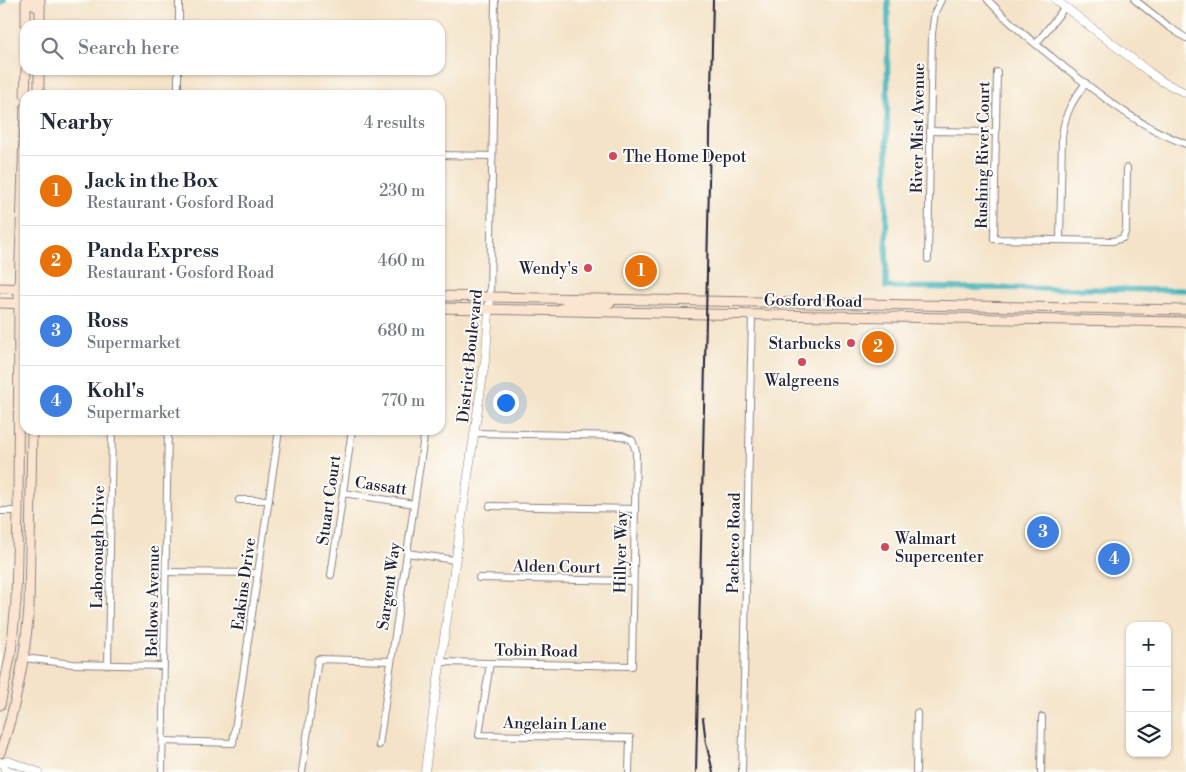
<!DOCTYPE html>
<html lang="en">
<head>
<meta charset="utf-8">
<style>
	body { margin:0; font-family:"Libre Bodoni",serif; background:#f6f6f7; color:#1f2937 }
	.controls { position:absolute; right:15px; bottom:15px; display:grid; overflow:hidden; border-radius:10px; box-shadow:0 1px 4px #0004 }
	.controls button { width:45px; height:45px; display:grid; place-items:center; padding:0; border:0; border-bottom:1px solid #e0e1e3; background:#fff; color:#1f2937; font:25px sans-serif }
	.you { position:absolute; left:505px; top:402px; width:18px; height:18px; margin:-12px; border:4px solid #fff; border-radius:50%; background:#1a73e8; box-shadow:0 0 0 8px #1a73e833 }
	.badge { display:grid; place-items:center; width:32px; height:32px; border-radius:50%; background:#d1495b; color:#fff; font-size:16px; font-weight:700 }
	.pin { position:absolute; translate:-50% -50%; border:2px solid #fff; box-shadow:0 1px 5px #0006 }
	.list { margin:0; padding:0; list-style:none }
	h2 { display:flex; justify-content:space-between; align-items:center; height:65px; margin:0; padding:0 20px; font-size:21px }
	h2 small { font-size:16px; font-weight:400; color:#747a83 }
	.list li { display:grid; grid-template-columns:32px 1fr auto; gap:15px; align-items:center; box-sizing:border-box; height:70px; padding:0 20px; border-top:1px solid #e0e1e3 }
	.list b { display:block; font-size:19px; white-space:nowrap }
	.list p { margin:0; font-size:16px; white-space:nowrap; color:#747a83 }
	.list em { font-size:16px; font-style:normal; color:#747a83 }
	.icon { flex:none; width:28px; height:28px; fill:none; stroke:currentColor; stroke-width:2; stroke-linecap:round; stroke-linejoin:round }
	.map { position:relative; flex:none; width:1186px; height:772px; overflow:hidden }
	.search { position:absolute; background:#fff; box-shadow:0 1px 4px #0004; left:20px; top:20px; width:425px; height:55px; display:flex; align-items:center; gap:12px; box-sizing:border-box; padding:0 18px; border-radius:15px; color:#747a83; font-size:19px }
	.panel { position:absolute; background:#fff; box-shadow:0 1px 4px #0004; left:20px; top:90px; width:425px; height:345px; border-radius:15px }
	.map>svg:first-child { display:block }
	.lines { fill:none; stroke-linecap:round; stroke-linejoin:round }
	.canal { stroke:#41b1b9; stroke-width:5.5 }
	.minor-casing { stroke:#8b8282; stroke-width:8 }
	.tertiary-casing { stroke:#8b8282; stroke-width:9 }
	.secondary-casing { stroke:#8b8282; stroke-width:11 }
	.minor { stroke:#fff; stroke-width:6 }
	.tertiary { stroke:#fff; stroke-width:8 }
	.secondary { stroke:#fce5d0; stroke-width:9 }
	.rail { stroke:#22223b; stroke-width:2 }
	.poi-dot { fill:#d1495b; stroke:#fdfcf7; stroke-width:2 }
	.labels { text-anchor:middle; stroke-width:4; stroke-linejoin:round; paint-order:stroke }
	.street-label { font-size:16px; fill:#22223b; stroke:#fdfcf7 }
	.poi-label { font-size:16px; fill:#22223b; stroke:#fdfcf7; text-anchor:start }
</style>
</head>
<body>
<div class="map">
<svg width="1186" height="772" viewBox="0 0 1186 772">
	<rect width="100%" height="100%" fill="#fdfcf7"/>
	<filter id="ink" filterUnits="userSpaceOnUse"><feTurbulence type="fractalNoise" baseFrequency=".02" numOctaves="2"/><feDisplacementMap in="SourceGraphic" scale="10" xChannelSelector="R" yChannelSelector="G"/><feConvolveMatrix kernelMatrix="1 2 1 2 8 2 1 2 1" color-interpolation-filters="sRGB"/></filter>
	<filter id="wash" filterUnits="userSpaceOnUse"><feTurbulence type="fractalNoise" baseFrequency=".0096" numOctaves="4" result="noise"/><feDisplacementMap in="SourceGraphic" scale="20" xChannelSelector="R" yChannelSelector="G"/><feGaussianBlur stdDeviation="1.12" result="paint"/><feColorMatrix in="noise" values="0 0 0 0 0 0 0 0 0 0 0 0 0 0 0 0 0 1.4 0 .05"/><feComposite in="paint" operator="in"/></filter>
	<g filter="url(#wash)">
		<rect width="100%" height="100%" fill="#f4e3c8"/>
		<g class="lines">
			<g class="canal">
				<path d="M888,0L886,287L1186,290"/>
				<path d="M0,4L4,0"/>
			</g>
		</g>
	</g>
	<g filter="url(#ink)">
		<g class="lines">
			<g class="minor-casing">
				<g id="minor">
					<path d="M988,0C1011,25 1037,45 1063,66C1103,97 1138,126 1186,144"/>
					<path d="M1135,0L1169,27L1186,38"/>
					<path d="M179,25V0"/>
					<path d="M1036,44L1065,7"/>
					<path d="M997,72L994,239L1113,241L1123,238L1126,230L1127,168"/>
					<path d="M178,95V70"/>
					<path d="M930,131L996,132"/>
					<path d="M440,155L492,156"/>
					<path d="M1060,240L1062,136C1065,113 1072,101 1086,83"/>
					<path d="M928,259L932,33L935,12L941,0"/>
					<path d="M490,297L495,0"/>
					<path d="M343,493L414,504"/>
					<path d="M239,500H269"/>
					<path d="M490,506L635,509"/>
					<path d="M0,511H18"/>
					<path d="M407,553L455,560"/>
					<path d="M166,572L258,573"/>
					<path d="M331,575L352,430"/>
					<path d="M479,578L633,581"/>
					<path d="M24,658L73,664L164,666"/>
					<path d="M440,662L632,666L636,451L632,440L622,436L474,433"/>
					<path d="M490,663L479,735L630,738L629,772"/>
					<path d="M108,664L112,430"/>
					<path d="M163,741L233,743L279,430"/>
					<path d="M379,745L425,430"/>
					<path d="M162,772L168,430"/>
					<path d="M302,772L318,659L391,661"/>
					<path d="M742,772L752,314"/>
					<path d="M916,772L917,713"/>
					<path d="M1041,772L1042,717"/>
				</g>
			</g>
			<g class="tertiary-casing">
				<g id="tertiary">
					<path d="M1056,0L1149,72L1163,82L1186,93"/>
					<path d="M0,762L2,763L8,761L38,772"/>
					<path d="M2,763L5,769L12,772"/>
					<path d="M425,772L428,747L486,354L490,297"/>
				</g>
			</g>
			<g class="secondary-casing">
				<g id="secondary">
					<path d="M33,0L34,5L40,9"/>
					<path d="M26,25V0"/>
					<path d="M40,25V0"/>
					<path d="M25,95L26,70"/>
					<path d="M39,95V70"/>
					<path d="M0,288L25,289"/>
					<path d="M440,296L1186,310"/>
					<path d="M0,303L25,304"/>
					<path d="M440,308L706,314L1186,322"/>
					<path d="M560,309L570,305H604L609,303L613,299"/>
					<path d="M0,705L11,653L16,602L18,511L19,289L25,107"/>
					<path d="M0,753C17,705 25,657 29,608L32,430"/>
				</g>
			</g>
			<use href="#minor" class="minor"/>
			<use href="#tertiary" class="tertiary"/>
			<use href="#secondary" class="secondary"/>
			<g class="rail">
				<path d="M703,718L706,743L713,772"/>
				<path d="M696,772L713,0"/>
			</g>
		</g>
	</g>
	<g class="poi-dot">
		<circle cx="613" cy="156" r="5"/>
		<circle cx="588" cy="268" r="5"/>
		<circle cx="851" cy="343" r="5"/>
		<circle cx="802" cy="362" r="5"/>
		<circle cx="885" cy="547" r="5"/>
	</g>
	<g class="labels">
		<g class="street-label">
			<text transform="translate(917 128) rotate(-89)" y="6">River Mist Avenue</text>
			<text transform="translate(982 155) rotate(-89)" y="6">Rushing River Court</text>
			<text transform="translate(813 300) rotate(1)" y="6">Gosford Road</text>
			<text transform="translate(469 356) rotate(-84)" y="6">District Boulevard</text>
			<text transform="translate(381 485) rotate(8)" y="6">Cassatt</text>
			<text transform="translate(328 500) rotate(-82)" y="6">Stuart Court</text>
			<text transform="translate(733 543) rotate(-89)" y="6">Pacheco Road</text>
			<text transform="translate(97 547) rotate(-89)" y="6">Laborough Drive</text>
			<text transform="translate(620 552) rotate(-89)" y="6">Hillyer Way</text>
			<text transform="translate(557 566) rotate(1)" y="6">Alden Court</text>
			<text transform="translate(243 584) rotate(-82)" y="6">Eakins Drive</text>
			<text transform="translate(388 586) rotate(-82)" y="6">Sargent Way</text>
			<text transform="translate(152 601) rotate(-89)" y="6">Bellows Avenue</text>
			<text transform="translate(536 650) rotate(1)" y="6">Tobin Road</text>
			<text transform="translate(555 723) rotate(1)" y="6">Angelain Lane</text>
		</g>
		<g class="poi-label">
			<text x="623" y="162">The Home Depot</text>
			<text x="578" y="274" text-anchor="end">Wendy's</text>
			<text x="841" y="349" text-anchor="end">Starbucks</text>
			<text x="802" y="386" text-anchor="middle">Walgreens</text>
			<text x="895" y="544">Walmart<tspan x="895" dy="18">Supercenter</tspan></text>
		</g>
	</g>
</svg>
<div class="controls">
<button>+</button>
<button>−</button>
<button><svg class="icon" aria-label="layers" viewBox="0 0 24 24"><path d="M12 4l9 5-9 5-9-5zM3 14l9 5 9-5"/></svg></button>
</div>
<div class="you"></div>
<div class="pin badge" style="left:641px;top:271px;background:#e8710a">1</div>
<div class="pin badge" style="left:878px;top:347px;background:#e8710a">2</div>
<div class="pin badge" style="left:1043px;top:532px;background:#3f7fe0">3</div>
<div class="pin badge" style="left:1114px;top:559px;background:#3f7fe0">4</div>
<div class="search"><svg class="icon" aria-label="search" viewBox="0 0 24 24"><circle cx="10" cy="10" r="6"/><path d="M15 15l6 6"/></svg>Search here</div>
<section class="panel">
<h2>Nearby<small>4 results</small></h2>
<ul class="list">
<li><span class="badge" style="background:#e8710a">1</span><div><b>Jack in the Box</b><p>Restaurant · Gosford Road</p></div><em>230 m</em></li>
<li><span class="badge" style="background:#e8710a">2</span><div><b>Panda Express</b><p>Restaurant · Gosford Road</p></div><em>460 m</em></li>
<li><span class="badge" style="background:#3f7fe0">3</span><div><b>Ross</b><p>Supermarket</p></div><em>680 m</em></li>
<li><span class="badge" style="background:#3f7fe0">4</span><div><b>Kohl's</b><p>Supermarket</p></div><em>770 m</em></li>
</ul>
</section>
</div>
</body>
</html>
